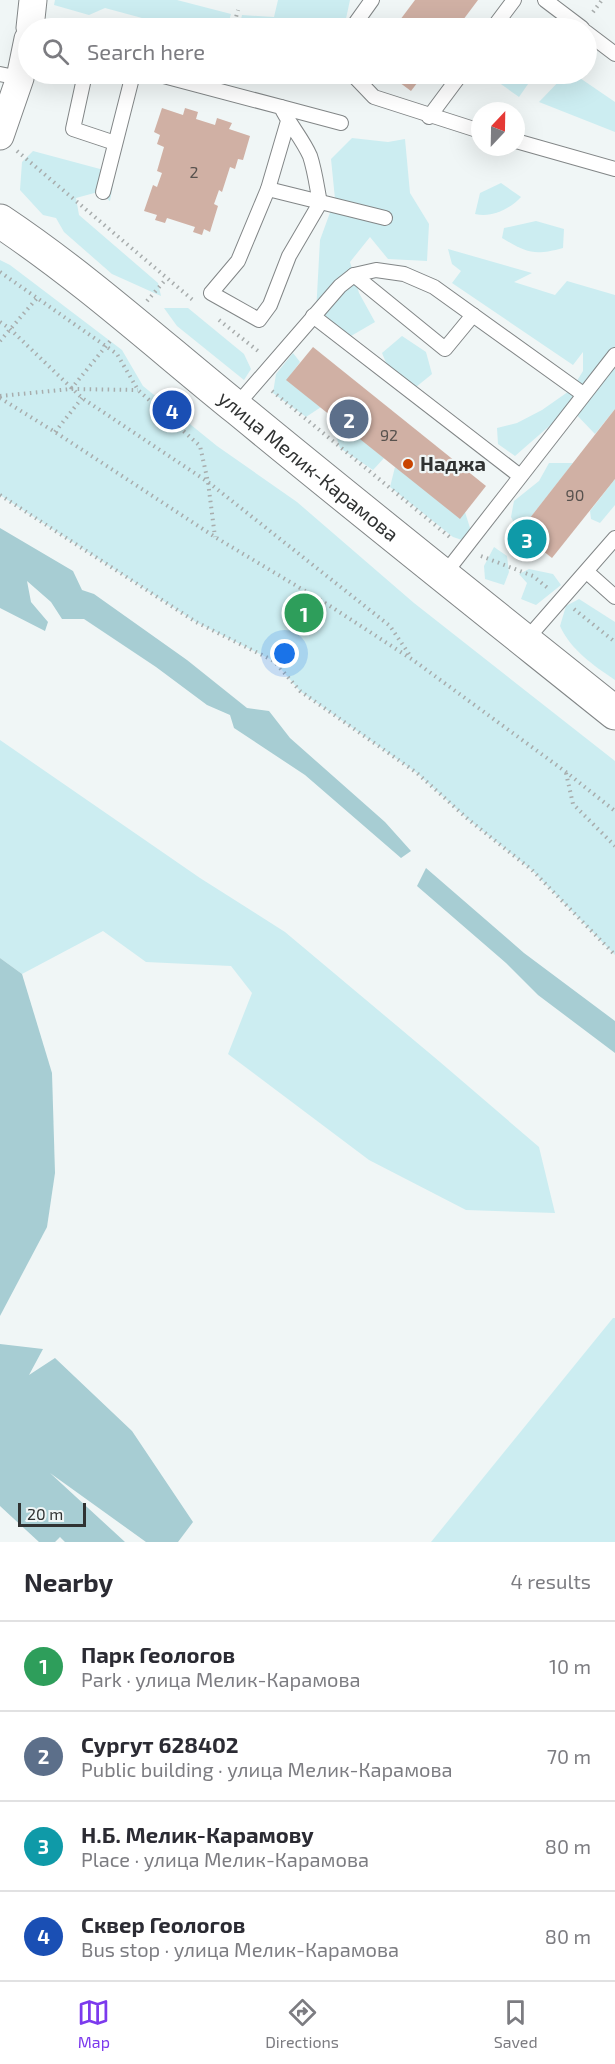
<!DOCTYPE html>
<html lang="en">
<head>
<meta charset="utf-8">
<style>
	body { margin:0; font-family:"Exo 2",sans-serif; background:#f7f7f7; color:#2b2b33 }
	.compass { position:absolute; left:471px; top:102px; width:54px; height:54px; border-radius:50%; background:#fff; box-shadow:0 6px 24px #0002; rotate:22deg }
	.scale { position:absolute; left:18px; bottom:15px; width:68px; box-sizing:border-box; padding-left:6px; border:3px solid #303232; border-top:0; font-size:16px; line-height:21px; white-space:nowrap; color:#303232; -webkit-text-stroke:4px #f0f6f6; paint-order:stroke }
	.you { position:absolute; left:285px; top:654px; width:21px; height:21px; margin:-15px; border:4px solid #fff; border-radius:50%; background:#1a73e8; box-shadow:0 0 0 9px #1a73e833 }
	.badge { display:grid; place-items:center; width:39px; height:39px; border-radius:50%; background:#7c3aed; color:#fff; font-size:20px; font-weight:700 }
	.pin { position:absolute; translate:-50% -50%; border:3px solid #fff; box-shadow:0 2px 6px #0006 }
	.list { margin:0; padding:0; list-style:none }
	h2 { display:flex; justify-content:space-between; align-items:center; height:78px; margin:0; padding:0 24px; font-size:26px }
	h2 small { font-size:20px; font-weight:400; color:#7c7c81 }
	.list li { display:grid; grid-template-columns:39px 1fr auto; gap:18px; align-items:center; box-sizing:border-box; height:90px; padding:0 24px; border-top:2px solid #e1e1e2 }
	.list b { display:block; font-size:22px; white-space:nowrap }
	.list p { margin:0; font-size:20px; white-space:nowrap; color:#7c7c81 }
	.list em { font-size:20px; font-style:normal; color:#7c7c81 }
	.icon { flex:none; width:33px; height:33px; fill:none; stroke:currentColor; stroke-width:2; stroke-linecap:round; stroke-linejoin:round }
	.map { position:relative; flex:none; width:615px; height:1542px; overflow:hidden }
	.search { position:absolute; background:#fff; box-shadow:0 6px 24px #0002; left:18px; right:18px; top:18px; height:66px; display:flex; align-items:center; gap:15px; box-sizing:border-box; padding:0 21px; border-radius:33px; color:#7c7c81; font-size:22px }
	.sheet { height:438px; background:#fff }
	nav { display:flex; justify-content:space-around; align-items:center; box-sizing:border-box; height:84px; border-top:2px solid #e1e1e2; background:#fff; font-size:16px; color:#7c7c81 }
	nav a { display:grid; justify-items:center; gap:3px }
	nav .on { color:#7c3aed }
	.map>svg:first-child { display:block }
	.green { fill:#ccedf1 }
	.water { fill:#a7cdd3 }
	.building { fill:#d0b0a4 }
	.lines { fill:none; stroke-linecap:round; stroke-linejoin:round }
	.lane-casing { stroke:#828687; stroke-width:16 }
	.street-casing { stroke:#828687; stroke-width:29 }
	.secondary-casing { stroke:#828687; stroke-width:35 }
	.path { stroke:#a8adad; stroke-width:4; stroke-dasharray:1.5 4.5; stroke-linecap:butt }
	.lane { stroke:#fff; stroke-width:14 }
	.street { stroke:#fff; stroke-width:27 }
	.secondary { stroke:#fff; stroke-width:33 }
	.poi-dot { fill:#c94400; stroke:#f0f6f6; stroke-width:2 }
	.labels { text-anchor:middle; stroke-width:4.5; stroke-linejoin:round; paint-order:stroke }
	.number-label { font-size:16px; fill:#58524e }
	.poi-label { font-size:20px; font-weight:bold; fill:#303232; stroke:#f0f6f6; text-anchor:start }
	.street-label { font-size:20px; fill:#303232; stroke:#f0f6f6 }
</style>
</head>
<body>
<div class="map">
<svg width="615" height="1542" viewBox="0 0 615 1542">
	<rect width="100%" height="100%" fill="#f0f6f6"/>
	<g class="green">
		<path d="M55,0H177L231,14L227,28H179L105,8L89,15L54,5Z"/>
		<path d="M278,0H350L344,28H239L242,15L274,17Z"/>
		<path d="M494,74H535L519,97L491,77Z"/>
		<path d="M566,74H574L615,102V132L539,102Z"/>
		<path d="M352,138L388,142L405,139L410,193L429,224L427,261L388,259L370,237L350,262L359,293L375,322L351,336L316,313L320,240L335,199L331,159Z"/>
		<path d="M33,151L115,173L110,201L98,192L76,198L79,215L158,283L161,296L112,274L64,232L56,218L43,215L20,190L22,162Z"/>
		<path d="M501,183L521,197C510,209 492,218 475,214L480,193Z"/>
		<path d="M536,221L564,229L563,248C534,256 527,253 502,238L504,228Z"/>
		<path d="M448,249L532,273L514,282L555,295L567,281L615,295V409L595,434L570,408L515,456L498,444L497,428L517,423L542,410L572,389L583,371V352L573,365L452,283L461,271L452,264Z"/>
		<path d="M0,260L10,265L122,350L143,386L217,446L297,502L414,603L615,761V955L532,870L469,820L417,773L300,691L274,661L196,622L0,495Z"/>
		<path d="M164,308H188L244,354L251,369L244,380L177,326Z"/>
		<path d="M402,336L426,352L432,374L416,387L390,372L382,353Z"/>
		<path d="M293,353L300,362L287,380L321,407L306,417L273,393L276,374Z"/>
		<path d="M346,427L384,458L373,470L340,448L335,433Z"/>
		<path d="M549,463H573L519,532L511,517L514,501L539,481Z"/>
		<path d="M395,467L465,512L470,528L465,541L453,537L390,487Z"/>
		<path d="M615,479V505L600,523L591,519L590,511Z"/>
		<path d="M494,547L507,556L509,572L504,585L485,579L484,566Z"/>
		<path d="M529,569L553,574L561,585L536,605L521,599L527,583L519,574Z"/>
		<path d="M579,599L615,622V680C594,666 570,649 560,626L566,606Z"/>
		<path d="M0,740L200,878L285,932L440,1062L539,1147L555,1213L466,1210L369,1160L228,1054L252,993L231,966L146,962L103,931L22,974L0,958Z"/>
		<path d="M613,1318H615V1542H431Z"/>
	</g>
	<g class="water">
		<path d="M0,528L73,571L82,590L94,594L187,660L247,708L269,711L290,738L385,822L411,851L401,858L305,775L234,728L230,715L207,705L156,667L84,619H62L51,602L27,581L31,602L48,622L45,631L0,608Z"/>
		<path d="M426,868L524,953L615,1021V1053L538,995L506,963L417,886Z"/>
		<path d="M0,958L22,974L52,1073L55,1173L47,1227L0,1316Z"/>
		<path d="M0,1344L43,1349L29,1375L55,1358L132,1431L193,1522L178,1542H146L50,1473L125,1542H65L60,1537L55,1542H39L0,1506Z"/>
	</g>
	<g class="building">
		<path d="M415,0H478L457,28H394Z"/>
		<path d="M388,74H424L411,91Z"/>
		<path d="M162,108L183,115L185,108L198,112L196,119L215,125L217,118L232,123L229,129L250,136L243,160L238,159L235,169L230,167L222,192L219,190L214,204L218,206L210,232L204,229L202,235L193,232L195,227L167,218L165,223L155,220L157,215L144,211L153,185L157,187L162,173L157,171L164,147L157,144L160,135L154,132Z"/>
		<path d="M313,347L486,486L460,519L286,380Z"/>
		<path d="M615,409V479L552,558L519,532Z"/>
	</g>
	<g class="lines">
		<g class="lane-casing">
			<g id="lane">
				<path d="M545,0L582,28"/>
				<path d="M352,28L372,0"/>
				<path d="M493,28L514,0"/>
				<path d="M586,32L615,54"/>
				<path d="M0,74L20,78"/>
				<path d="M85,74L73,129L115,143"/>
				<path d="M156,74L281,107C289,124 302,138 310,156C315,171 317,188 320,203L289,256L270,305L259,320L211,293L238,261L268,189L288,121"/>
				<path d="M352,74L374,97L480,131"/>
				<path d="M281,107L341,123"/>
				<path d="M429,117L461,74"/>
				<path d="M516,141L615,169"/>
				<path d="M268,189L385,218"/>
				<path d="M103,192L133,74"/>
				<path d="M354,275L445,349L473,315"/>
				<path d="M313,316L520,476"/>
				<path d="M235,407L340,286L354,275L376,270L404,274L434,287L583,394"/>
				<path d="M587,572L615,597"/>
				<path d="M443,576L615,355"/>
				<path d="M525,641L615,538"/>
			</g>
		</g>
		<g class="street-casing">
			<g id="street">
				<path d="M30,28L33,0"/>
				<path d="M0,136L20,78L28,39"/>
			</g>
		</g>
		<g class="secondary-casing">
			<g id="secondary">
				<path id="s1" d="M0,221C84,277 160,346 238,409C363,512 489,612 615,713"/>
			</g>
		</g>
		<g class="path">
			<path d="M593,12L602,0"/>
			<path d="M233,28L238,10"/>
			<path d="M17,151L194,301"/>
			<path d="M0,272L117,354L138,390L200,446L208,482L215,537"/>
			<path d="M147,301L166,279"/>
			<path d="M219,320L258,351V354"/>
			<path d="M0,322L9,328L82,398L208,482L390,626L411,657"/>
			<path d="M0,341L38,297"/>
			<path d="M71,389L111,340"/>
			<path d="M272,391L452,539"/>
			<path d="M0,396L71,389L138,390"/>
			<path d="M0,398L55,432L215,537L330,606L413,660L566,772L615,811"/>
			<path d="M55,432L82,398"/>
			<path d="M0,495L196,622L274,661L300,691L417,773L469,820L532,870L615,955"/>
			<path d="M481,556L533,576L549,589"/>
			<path d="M574,609L615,642"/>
			<path d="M566,773L573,804L615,846"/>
		</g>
		<use href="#lane" class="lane"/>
		<use href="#street" class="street"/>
		<use href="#secondary" class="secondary"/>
	</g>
	<circle class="poi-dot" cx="408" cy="464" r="6"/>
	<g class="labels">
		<g class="number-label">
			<text x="194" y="178">2</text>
			<text x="389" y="441">92</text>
			<text x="575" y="501">90</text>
		</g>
		<g class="poi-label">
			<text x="420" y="471">Наджа</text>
		</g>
		<g class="street-label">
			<text dy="7" stroke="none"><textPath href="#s1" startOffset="394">улица Мелик-Карамова</textPath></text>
		</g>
	</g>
</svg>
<svg class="compass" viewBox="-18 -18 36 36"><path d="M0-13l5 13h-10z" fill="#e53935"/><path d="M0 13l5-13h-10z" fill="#7c7c81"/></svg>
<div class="scale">20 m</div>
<div class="you"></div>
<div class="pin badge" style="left:304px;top:613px;background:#2e9e5b">1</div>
<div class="pin badge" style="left:349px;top:419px;background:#5c6f8a">2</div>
<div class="pin badge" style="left:527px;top:539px;background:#0f9aa8">3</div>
<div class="pin badge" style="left:172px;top:410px;background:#1a4fb4">4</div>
<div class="search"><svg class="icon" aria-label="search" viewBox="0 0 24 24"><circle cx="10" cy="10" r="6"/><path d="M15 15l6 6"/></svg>Search here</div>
</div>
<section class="sheet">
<h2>Nearby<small>4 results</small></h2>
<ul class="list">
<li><span class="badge" style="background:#2e9e5b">1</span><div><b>Парк Геологов</b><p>Park · улица Мелик-Карамова</p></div><em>10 m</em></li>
<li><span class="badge" style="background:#5c6f8a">2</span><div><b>Сургут 628402</b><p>Public building · улица Мелик-Карамова</p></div><em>70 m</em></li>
<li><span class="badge" style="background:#0f9aa8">3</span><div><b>Н.Б. Мелик-Карамову</b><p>Place · улица Мелик-Карамова</p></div><em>80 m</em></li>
<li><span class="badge" style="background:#1a4fb4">4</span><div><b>Сквер Геологов</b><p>Bus stop · улица Мелик-Карамова</p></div><em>80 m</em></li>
</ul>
</section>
<nav>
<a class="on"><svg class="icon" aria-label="map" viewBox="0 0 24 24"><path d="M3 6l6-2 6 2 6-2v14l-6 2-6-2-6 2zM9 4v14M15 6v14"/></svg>Map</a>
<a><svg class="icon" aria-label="directions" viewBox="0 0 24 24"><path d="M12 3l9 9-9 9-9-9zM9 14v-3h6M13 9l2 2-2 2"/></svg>Directions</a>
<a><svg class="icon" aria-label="saved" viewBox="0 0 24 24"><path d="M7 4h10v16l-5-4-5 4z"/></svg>Saved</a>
</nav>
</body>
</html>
